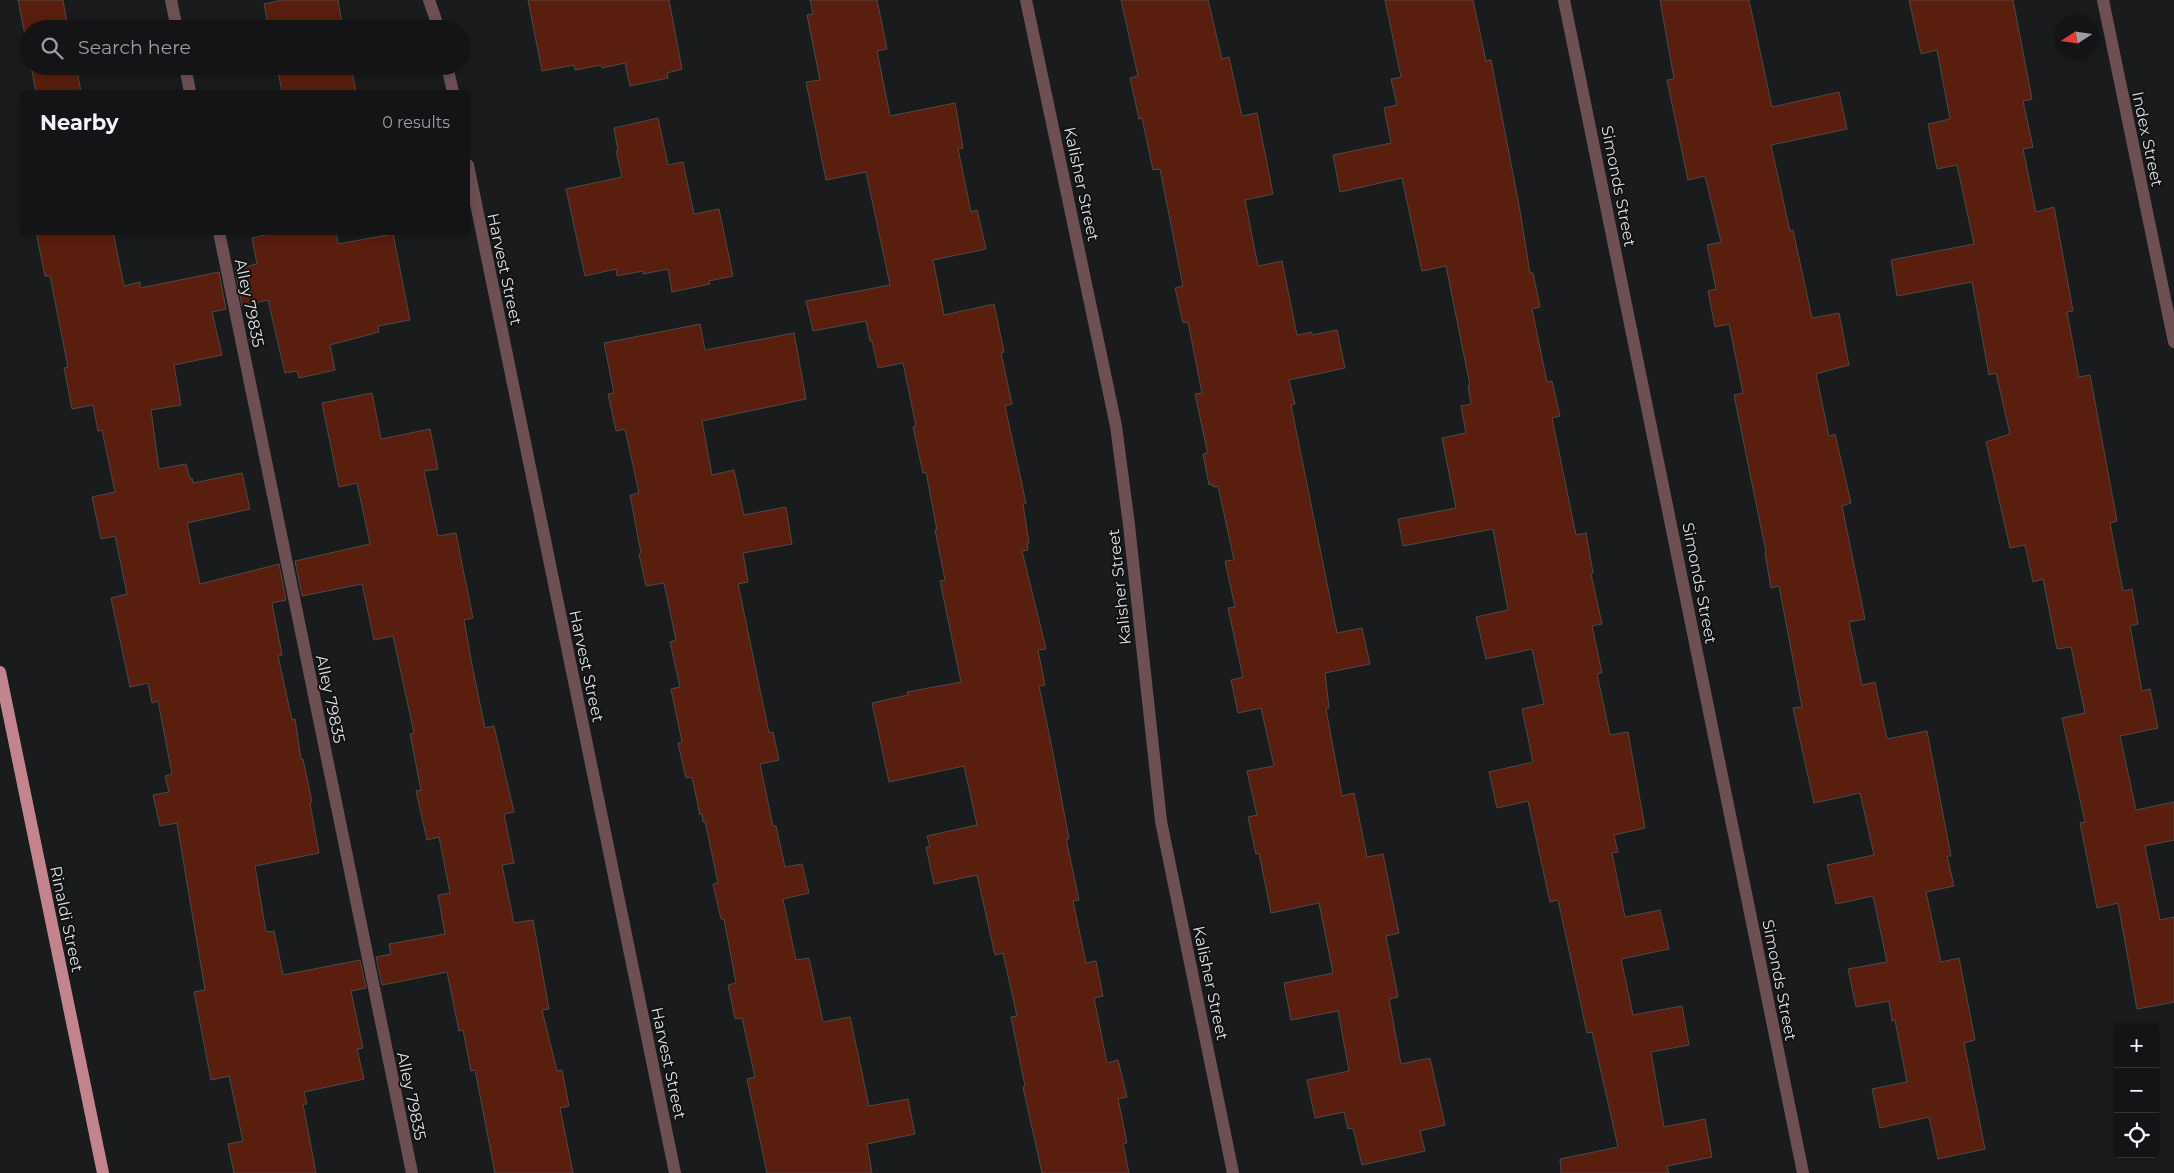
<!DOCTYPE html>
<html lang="en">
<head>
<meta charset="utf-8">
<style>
	body { margin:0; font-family:Montserrat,sans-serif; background:#212123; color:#f1f3f6 }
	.controls { position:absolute; right:15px; bottom:15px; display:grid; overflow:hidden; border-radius:5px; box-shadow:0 2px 8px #0003 }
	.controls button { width:45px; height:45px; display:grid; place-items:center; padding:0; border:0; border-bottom:1px solid #333335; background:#141416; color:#f1f3f6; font:25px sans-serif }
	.compass { position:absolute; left:2054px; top:15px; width:45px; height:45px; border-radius:50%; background:#141416; box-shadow:0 2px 8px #0003; rotate:258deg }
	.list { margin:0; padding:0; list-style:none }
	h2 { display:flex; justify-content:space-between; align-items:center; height:65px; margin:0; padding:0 20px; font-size:21px }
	h2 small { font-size:16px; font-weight:400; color:#9d9ea1 }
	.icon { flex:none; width:28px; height:28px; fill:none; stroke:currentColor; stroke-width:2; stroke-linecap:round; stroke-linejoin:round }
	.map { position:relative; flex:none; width:2174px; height:1173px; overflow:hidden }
	.search { position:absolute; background:#141416; box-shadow:0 2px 8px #0003; left:20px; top:20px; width:450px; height:55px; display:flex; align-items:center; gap:12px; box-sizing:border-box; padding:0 18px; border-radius:28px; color:#9d9ea1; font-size:19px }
	.panel { position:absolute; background:#141416; box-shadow:0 2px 8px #0003; left:20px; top:90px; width:450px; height:145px; border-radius:5px }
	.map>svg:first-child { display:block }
	.building { fill:#591e0d; stroke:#4d4a49 }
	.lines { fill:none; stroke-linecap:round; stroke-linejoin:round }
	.service { stroke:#6e5054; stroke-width:12 }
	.minor { stroke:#6e5054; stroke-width:12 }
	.tertiary { stroke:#6e5054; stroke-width:12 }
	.primary { stroke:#c2848d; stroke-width:12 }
	.labels { text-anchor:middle; stroke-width:4; stroke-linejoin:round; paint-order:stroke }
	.street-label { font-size:16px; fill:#dedee0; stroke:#111214 }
</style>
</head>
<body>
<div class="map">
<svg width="2174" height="1173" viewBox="0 0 2174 1173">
	<rect width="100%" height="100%" fill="#1a1b1d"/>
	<g class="building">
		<path d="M18,0H63L68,29H29V55Z"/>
		<path d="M283,0H338L343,29H269L264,4Z"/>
		<path d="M528,0H669L682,69L667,73L668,78L630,86L625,63L602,68L601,65L575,70L574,65L542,71Z"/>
		<path d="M810,0H877L887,49L877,51L890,116L955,103L963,148L958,149L971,212L977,210L986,249L933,260L944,315L994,304L1004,352L1001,353L1012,404L1005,406L1026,503L1023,504L1029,543L1027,544L1028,550L1022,551L1046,649L1038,650L1045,685L1039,686L1052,748L1069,839H1066L1079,900L1073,901L1086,963L1096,961L1103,996L1094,998L1107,1063L1118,1060L1127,1097L1118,1099L1127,1143L1123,1144L1129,1173H1042L1023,1087L1025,1086L1011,1017L1017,1016L1003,953L995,955L977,875L934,884L926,847H930L927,836L977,825L964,766L889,782L872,703L908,695L907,692L961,682L940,581L945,580L935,530H937L926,472L923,473L913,427L916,426L903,363L878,368L872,341H870L866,321L813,331L806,301L890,285L866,172L826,180L806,82L820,80L807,15L813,14Z"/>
		<path d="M1121,0H1208L1222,59L1229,57L1242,116L1257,113L1273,194L1245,200L1258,266L1282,261L1297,335L1312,332V335L1337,330L1345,368L1289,380L1295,404L1291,405L1337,633L1362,628L1370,664L1325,673L1329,708L1326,709L1342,796L1354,793L1367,857L1383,854L1399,933L1386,936L1398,997L1389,999L1401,1064L1430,1058L1445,1125L1420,1131L1425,1151L1362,1165L1353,1128L1348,1129L1344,1112L1315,1118L1307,1080L1349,1071L1338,1011L1291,1020L1284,983L1333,973L1319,903L1271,913L1259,853L1256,854L1248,817L1257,815L1247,771L1274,766L1261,708L1238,713L1231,680L1243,677L1228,608L1235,607L1225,561L1234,560L1218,486L1213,487L1212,484L1209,485L1203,454L1207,453V450L1195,394L1202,393L1188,322L1183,323L1175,288L1183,286L1160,169L1153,170L1142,118L1139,119L1130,78L1138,76Z"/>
		<path d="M1385,0H1473L1486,61L1491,60L1519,205L1530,273H1533L1540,307L1532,309L1547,382L1552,381L1560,416L1552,418L1576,535L1586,533L1593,573L1591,574L1602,624L1592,626L1602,673L1597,674L1610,735L1628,732L1645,828L1614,835L1618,852L1612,853L1625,917L1660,910L1669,949L1621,959L1633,1015L1682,1006L1689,1045L1651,1052L1664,1127L1705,1119L1712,1157L1667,1166L1669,1173H1561L1560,1159L1618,1147L1592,1032L1587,1033L1558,900L1550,902L1528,801L1497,808L1489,772L1533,762L1522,709L1544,704L1532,649L1486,659L1476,617L1508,610L1493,529L1403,546L1398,519L1456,508L1442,438L1466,433L1461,406L1471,404L1468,386L1470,385L1446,266L1422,271L1402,178L1340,192L1333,155L1391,143L1384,108L1397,105L1391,79L1401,77Z"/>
		<path d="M1660,0H1749L1772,107L1839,92L1847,129L1771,145L1790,231L1793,230L1812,318L1839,313L1849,365L1816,374L1829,436L1835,434L1851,503L1842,506L1865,619L1849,622L1862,685L1875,682L1887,739L1927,731L1951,856H1947L1954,886L1926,892L1941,962L1959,958L1975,1040L1964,1043L1985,1149L1938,1159L1929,1117L1880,1128L1872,1089L1907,1082L1895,1020L1892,1021L1889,1001L1856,1007L1848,969L1887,962L1873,896L1836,904L1827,865L1874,855L1860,793L1814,803L1793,708L1802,707L1779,586L1771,588L1765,553L1766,552L1734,395L1743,393L1729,324L1715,327L1708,291L1716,289L1707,245L1721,242L1705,176L1688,180L1667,80L1674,79Z"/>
		<path d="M1909,0H2013L2032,99L2023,101L2033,147L2023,149L2036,212L2054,207L2073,311L2067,312L2079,377L2090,375L2117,521L2110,523L2123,591L2132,589L2138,624L2130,626L2142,691L2150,689L2158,728L2120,736L2136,810L2174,802V840L2145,846L2160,920L2174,917V1002L2137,1009L2118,903L2097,908L2080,823L2085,822L2062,718L2085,713L2071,647L2057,649L2043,579L2033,582L2025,545L2010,548L1986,442L2010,434L1996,373L1989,375L1972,282L1897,296L1891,260L1974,244L1957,165L1937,169L1928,124L1950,119L1937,50L1921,54Z"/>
		<path d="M31,66H76L81,92H36Z"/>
		<path d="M277,66H351L356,92H282Z"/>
		<path d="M658,118L668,165L683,162L694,214L719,209L733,276L709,281L710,284L672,292L668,269L643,274V271L617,276L616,269L585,276L566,189L622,177L616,151H618L614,128Z"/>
		<path d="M36,232H113L124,286L140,282V288L219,272L226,309L212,312L222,355L174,365L181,405L151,410L159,469L186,464L190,479L192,478L193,483L242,473L250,509L187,523L200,584L279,564L286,600L272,603L282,655L278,656L292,720L295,719L301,759H303L312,802L310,803L319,853L255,866L266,932L274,931L283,975L360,960L366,988L351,991L363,1048L357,1049L364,1079L304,1092L307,1104H303L316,1173H234L228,1144L243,1141L229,1076L211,1080L194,992L205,990L177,823L160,826L153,795L169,792L165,776L172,774L158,701L152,703L148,683L130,687L111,598L127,594L115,536L101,539L92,497L115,492L102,430L98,431L93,405L72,409L64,368L68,367L50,276H45Z"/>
		<path d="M279,232H336L338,244L393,234L410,320L378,326L379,332L330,345L335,370L299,378L297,371L285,373L268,300L242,306L235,269L257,264L252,238Z"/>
		<path d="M700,324L705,350L794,333L806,399L702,421L712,475L734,470L744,515L786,507L792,544L743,553L748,582L738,584L769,733L773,732L779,760L760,764L773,826H776L785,867L802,864L809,893L783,899L796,960L809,958L823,1022L850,1017L869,1106L908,1099L915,1134L867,1144L872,1173H767L747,1079L755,1077L742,1018L735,1019L728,985L736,983L724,919H721L713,884L718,883L705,821L703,822L702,814L700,815L692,777L686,778L678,743L682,742L671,689L680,687L670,642L676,640L664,583L646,586L639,554L641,553L630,495L639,493L625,429L616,431L608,394L614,393L604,343Z"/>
		<path d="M372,393L381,439L430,429L438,469L424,471L438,536L456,533L462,564L473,618L464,620L472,665L485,728L494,726L514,812L504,814L514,863L502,865L514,923L533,920L549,1009L542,1010L557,1071L562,1070L569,1106L560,1108L573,1173H495L475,1070L471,1071L463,1030L459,1031L447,972L382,985L376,957L391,954L389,944L445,934L438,895L450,893L439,837L427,840L416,791L421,790L410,734L414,733L393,636L374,640L362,584L302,596L295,561L370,544L357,483L339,487L322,403Z"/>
	</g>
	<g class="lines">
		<g class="service">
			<path d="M171,0L177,29"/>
			<path d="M185,66L190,92"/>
			<path d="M219,232L412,1173"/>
		</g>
		<g class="minor">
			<path d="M429,0L439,29"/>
			<path d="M1026,0L1116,426L1129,525L1161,821L1233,1173"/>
			<path d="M1564,0L1803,1173"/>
			<path d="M447,66L453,92"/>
			<path d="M468,165L675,1173"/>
		</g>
		<path class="tertiary" d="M2103,0L2174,342"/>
		<path class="primary" d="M0,672L103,1173"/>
	</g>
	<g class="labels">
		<g class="street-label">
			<text transform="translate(2148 139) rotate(78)" y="6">Index Street</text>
			<text transform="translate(1082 184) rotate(78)" y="6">Kalisher Street</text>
			<text transform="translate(1619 186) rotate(79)" y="6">Simonds Street</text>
			<text transform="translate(505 269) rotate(78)" y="6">Harvest Street</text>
			<text transform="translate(250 303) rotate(78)" y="6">Alley 79835</text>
			<text transform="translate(1700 583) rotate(79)" y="6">Simonds Street</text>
			<text transform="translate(1119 587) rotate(-96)" y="6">Kalisher Street</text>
			<text transform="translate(587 666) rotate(78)" y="6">Harvest Street</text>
			<text transform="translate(331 699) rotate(78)" y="6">Alley 79835</text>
			<text transform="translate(67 919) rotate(78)" y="6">Rinaldi Street</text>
			<text transform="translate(1780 980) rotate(79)" y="6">Simonds Street</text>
			<text transform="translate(1211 983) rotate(78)" y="6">Kalisher Street</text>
			<text transform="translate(669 1063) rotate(78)" y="6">Harvest Street</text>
			<text transform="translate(412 1096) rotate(78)" y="6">Alley 79835</text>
		</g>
	</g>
</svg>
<div class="controls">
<button>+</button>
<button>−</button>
<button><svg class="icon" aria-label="locate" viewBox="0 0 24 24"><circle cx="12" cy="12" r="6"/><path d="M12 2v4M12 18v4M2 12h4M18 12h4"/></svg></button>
</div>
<svg class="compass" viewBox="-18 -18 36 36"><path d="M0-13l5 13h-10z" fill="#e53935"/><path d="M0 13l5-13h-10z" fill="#9d9ea1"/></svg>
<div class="search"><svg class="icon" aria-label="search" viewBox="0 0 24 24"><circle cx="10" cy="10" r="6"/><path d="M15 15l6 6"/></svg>Search here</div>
<section class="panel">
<h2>Nearby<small>0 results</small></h2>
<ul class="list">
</ul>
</section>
</div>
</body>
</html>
